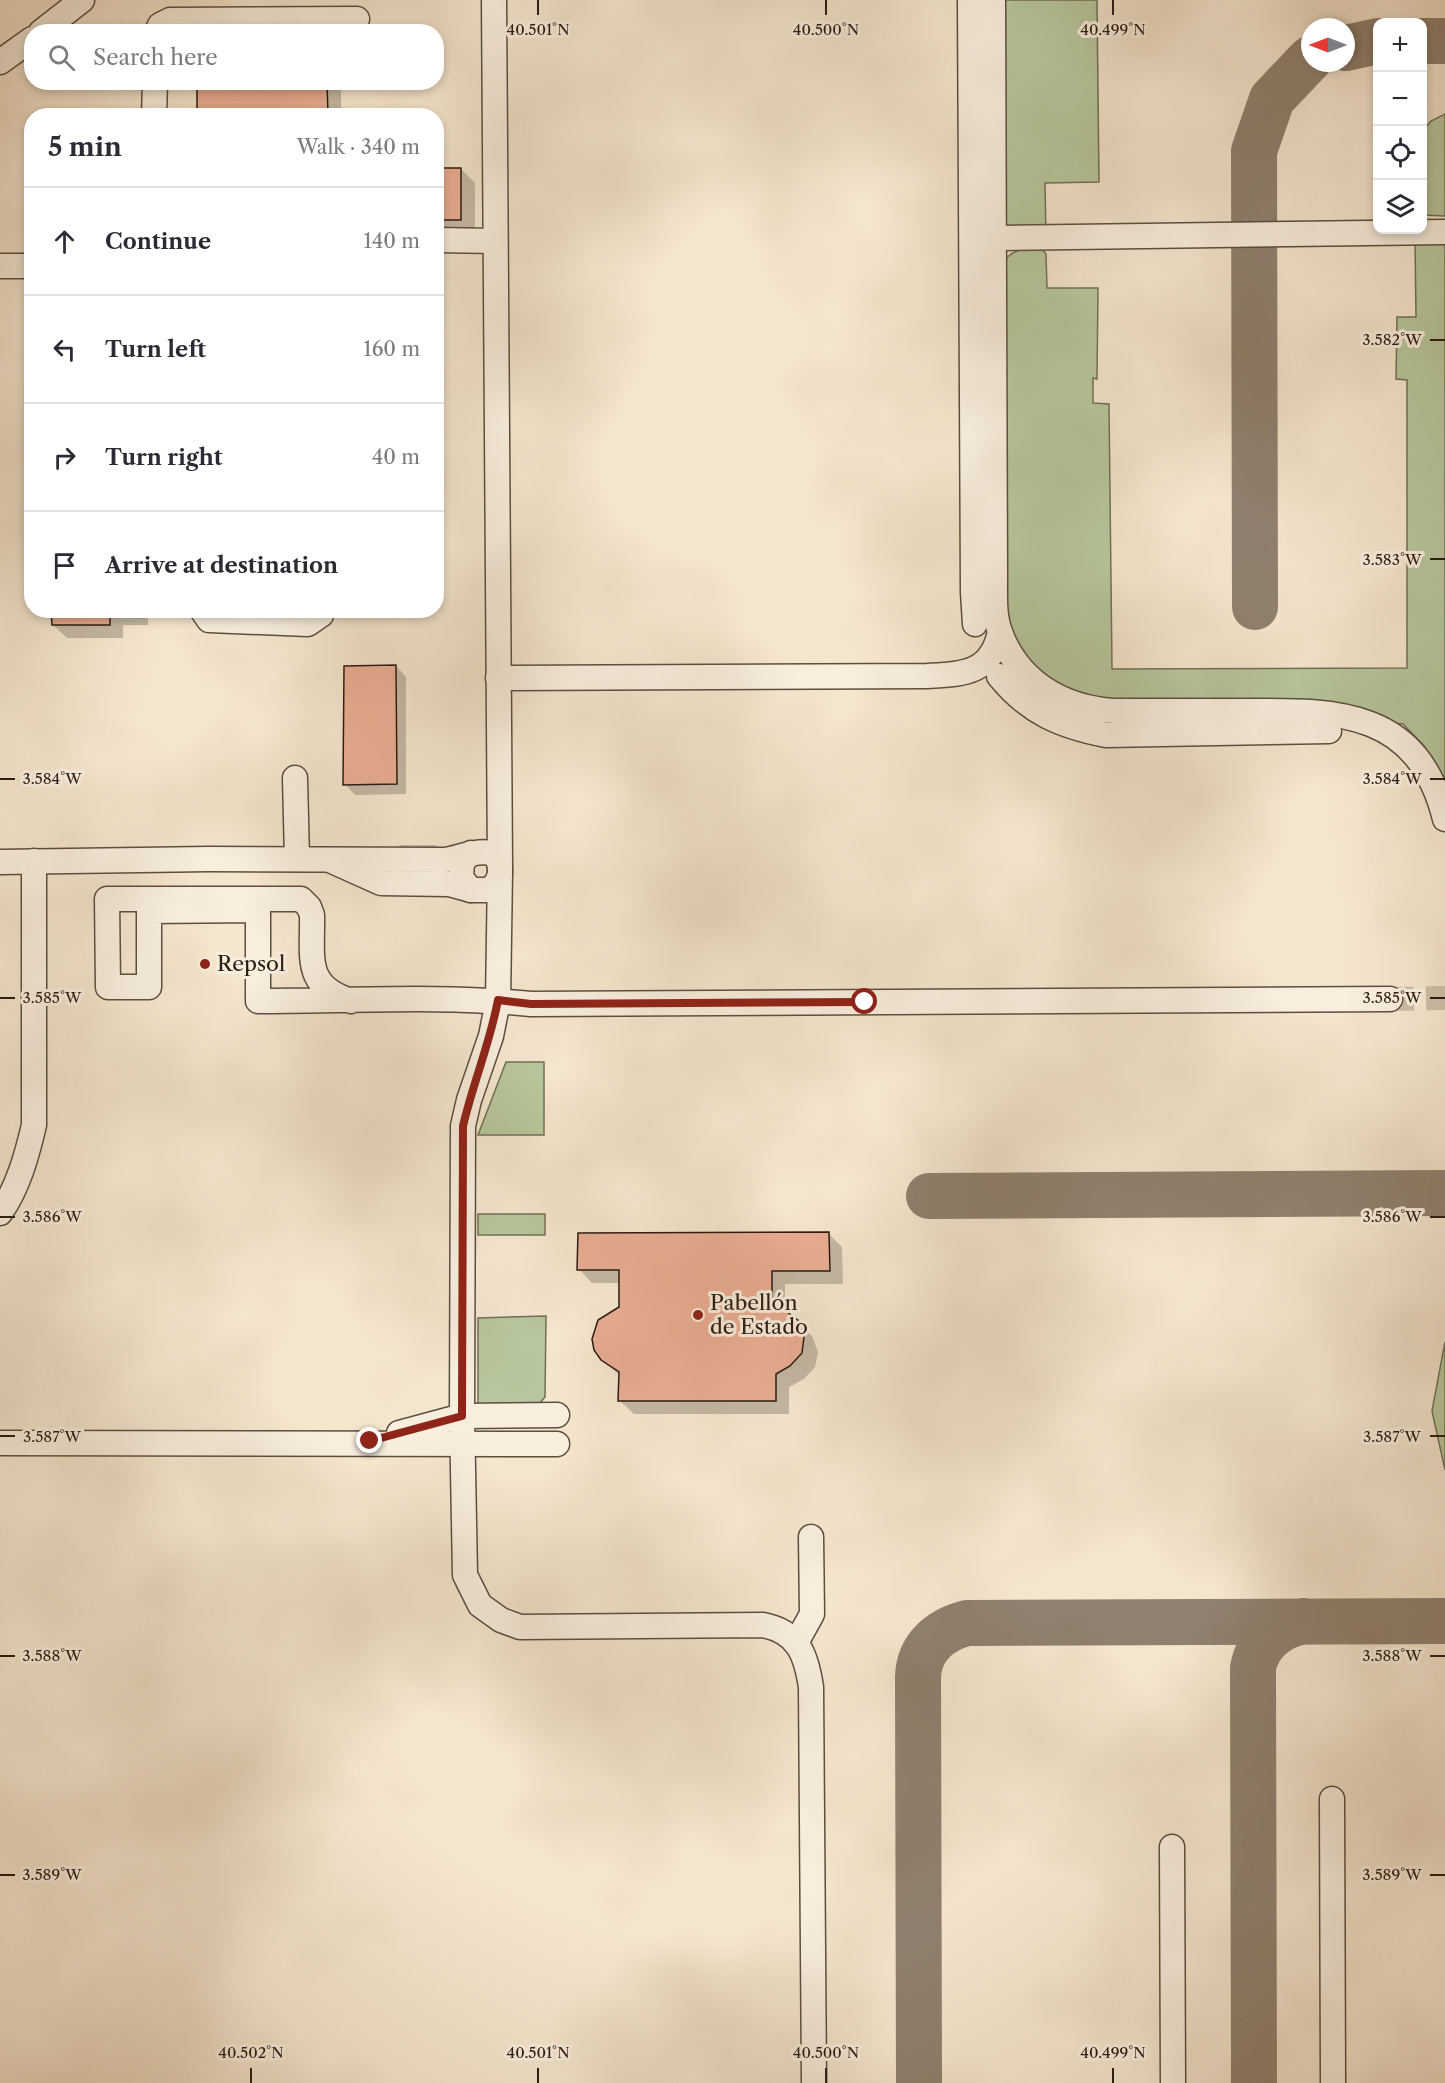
<!DOCTYPE html>
<html lang="en">
<head>
<meta charset="utf-8">
<style>
	body { margin:0; font-family:"Libre Caslon Text",serif; background:#f2f2f3; color:#2b2b33 }
	.controls { position:absolute; right:18px; top:18px; display:grid; overflow:hidden; border-radius:12px; box-shadow:0 3px 9px #0003 }
	.controls button { width:54px; height:54px; display:grid; place-items:center; padding:0; border:0; border-bottom:2px solid #e1e1e2; background:#fff; color:#2b2b33; font:30px sans-serif }
	.compass { position:absolute; left:1301px; top:18px; width:54px; height:54px; border-radius:50%; background:#fff; box-shadow:0 3px 9px #0003; rotate:270deg }
	.stop { position:absolute; width:18px; height:18px; margin:-14px; border:4px solid #8f2418; border-radius:50%; background:#fff }
	.stop.end { background:#8f2418; border-color:#fff; box-shadow:0 2px 6px #0008 }
	.list { margin:0; padding:0; list-style:none }
	h2 { display:flex; justify-content:space-between; align-items:center; height:78px; margin:0; padding:0 24px; font-size:26px }
	h2 small { font-size:20px; font-weight:400; color:#7c7c81 }
	.list li { display:grid; grid-template-columns:39px 1fr auto; gap:18px; align-items:center; box-sizing:border-box; height:108px; padding:0 24px; border-top:2px solid #e1e1e2 }
	.list b { display:block; font-size:22px; white-space:nowrap }
	.list em { font-size:20px; font-style:normal; color:#7c7c81 }
	.icon { flex:none; width:33px; height:33px; fill:none; stroke:currentColor; stroke-width:2; stroke-linecap:round; stroke-linejoin:round }
	.map { position:relative; flex:none; width:1445px; height:2083px; overflow:hidden }
	.search { position:absolute; background:#fff; box-shadow:0 3px 9px #0003; left:24px; top:24px; width:420px; height:66px; display:flex; align-items:center; gap:15px; box-sizing:border-box; padding:0 21px; border-radius:24px; color:#7c7c81; font-size:22px }
	.panel { position:absolute; background:#fff; box-shadow:0 3px 9px #0003; left:24px; top:108px; width:420px; height:510px; border-radius:24px }
	.map>svg:first-child { display:block }
	.green { fill:#b7c69c; stroke:#707056; stroke-width:1.5 }
	.shadow { fill:#0003 }
	.lines { fill:none; stroke-linecap:round; stroke-linejoin:round }
	.taxiway { stroke:#8f806f; stroke-width:46 }
	.building { fill:#e9ad92; stroke:#2a1b11; stroke-width:1.5 }
	.minor-tunnel { stroke:#ccbda7; stroke-width:24; stroke-dasharray:24 12; stroke-linecap:butt }
	.minor-casing { stroke:#5c4e40; stroke-width:27 }
	.minor { stroke:#f8eede; stroke-width:24 }
	.route { stroke:#8f2418; stroke-width:8 }
	.ticks { fill:none; stroke:#2a1b11; stroke-width:2 }
	.poi-dot { fill:#8f2418; stroke:#f8eede; stroke-width:2 }
	.labels { text-anchor:middle; stroke-width:6; stroke-linejoin:round; paint-order:stroke }
	.poi-label { font-size:21px; fill:#2a1b11; stroke:#f8eede; text-anchor:start }
	.ticks-label { font-size:15px; text-anchor:middle; fill:#2a1b11; stroke:#f8eede; stroke-width:6; stroke-linejoin:round; paint-order:stroke }
</style>
</head>
<body>
<div class="map">
<svg width="1445" height="2083" viewBox="0 0 1445 2083">
	<rect width="100%" height="100%" fill="#f4e5cd"/>
	<filter id="stains"><feTurbulence type="fractalNoise" baseFrequency=".00333" numOctaves="4"/><feColorMatrix values="0 0 0 0 .2 0 0 0 0 .09 0 0 0 0 .02 0 0 0 .5 -.17"/></filter>
	<radialGradient id="worn" r=".72"><stop offset=".6" stop-color="#630" stop-opacity="0"/><stop offset="1" stop-color="#630" stop-opacity=".3"/></radialGradient>
	<g class="green">
		<path d="M993,0H1097L1099,182L1045,183L1046,237L993,238Z"/>
		<path d="M1445,114V216L1423,215V130L1431,121Z"/>
		<path d="M1445,237V780L1424,746L1403,724L1091,701L1038,674L1014,640L1005,609L1002,264C1012,248 1023,249 1041,248L1046,254L1047,288H1098L1097,379L1093,378V403L1109,404L1112,669L1407,668V380L1396,379L1397,317H1416L1415,238Z"/>
		<path d="M506,1062H544V1135H478Z"/>
		<rect x="478" y="1214" width="67" height="21"/>
		<path d="M546,1316L545,1397L539,1404L478,1409V1318Z"/>
		<path d="M1445,1342V1470L1432,1411Z"/>
	</g>
	<g class="shadow">
		<rect x="198" y="82" width="143" height="34"/>
		<path d="M436,169H461L475,183V233H436Z"/>
		<path d="M53,610H148V625H123V638H67L53,625Z"/>
		<path d="M396,666L406,677V794L355,795L345,784Z"/>
		<path d="M399,845H436L438,848H401Z"/>
		<path d="M828,1233L842,1247L843,1284H785V1312L812,1336L818,1352L815,1367L804,1379L789,1387V1414H634L620,1401V1376L602,1359L620,1307V1283H592L579,1269Z"/>
	</g>
	<g class="lines">
		<g class="taxiway">
			<path d="M1422,41H1445"/>
			<path d="M1346,48L1378,41"/>
			<path d="M1255,607L1254,151L1272,99L1310,59"/>
			<path d="M929,1196L1445,1193"/>
			<path d="M919,2083L918,1677C919,1647 940,1630 967,1623L1445,1621"/>
			<path d="M1254,2083L1253,1668C1258,1641 1278,1627 1303,1621"/>
		</g>
	</g>
	<g class="building">
		<path d="M197,82H327L328,116H197Z"/>
		<rect x="436" y="168" width="25" height="52"/>
		<path d="M51,610H110V625H52Z"/>
		<path d="M396,665L397,784L343,785L344,666Z"/>
		<path d="M829,1232L830,1271H772V1307L783,1309L799,1321L804,1337L802,1353L790,1366L776,1374V1401H618L619,1372L601,1360L594,1350L592,1339L598,1320L619,1307V1270H577L578,1233Z"/>
	</g>
	<g class="lines">
		<path class="minor-tunnel" d="M1390,999L1445,998"/>
		<g class="minor-casing">
			<g id="minor">
				<path d="M494,0L500,867"/>
				<path d="M970,0L973,592L975,624"/>
				<path d="M993,0L995,581C995,598 994,616 1000,632C1018,682 1063,708 1114,711C1158,711 1202,711 1247,711C1340,710 1418,711 1445,819"/>
				<path d="M41,32L82,0"/>
				<path d="M157,32L160,25L170,20L357,19"/>
				<path d="M0,62L32,39"/>
				<path d="M154,116L155,82"/>
				<path d="M993,238L1445,232"/>
				<path d="M436,240L495,241"/>
				<path d="M0,266H32"/>
				<path d="M202,610L209,620L308,624L321,615V610"/>
				<path d="M999,676C1029,713 1061,726 1106,735L1329,731"/>
				<path d="M498,678L927,676C963,674 991,674 1000,632"/>
				<path d="M295,778L297,859"/>
				<path d="M332,861L381,883L449,884L471,890"/>
				<path d="M0,862L209,859L445,860C462,858 500,838 500,871C500,880 495,886 488,890H471L461,878L462,862L471,853"/>
				<path d="M500,872L498,1001L491,1036L469,1100L463,1126L462,1416L465,1575L480,1605L501,1620L520,1627L763,1625C798,1632 806,1654 811,1687L814,2083"/>
				<path d="M351,1001C303,986 313,957 312,915L309,907L301,899H107L108,987H149V911L258,910V1001C348,1001 441,995 531,1004L1390,999"/>
				<path d="M0,1213C18,1188 27,1155 34,1125V861"/>
				<path d="M399,1433L462,1416L557,1415"/>
				<path d="M0,1443L557,1444"/>
				<path d="M796,1643L812,1614L811,1537"/>
				<path d="M1332,1799L1333,2083"/>
				<path d="M1172,1847L1173,2083"/>
			</g>
		</g>
		<use href="#minor" class="minor"/>
	</g>
	<g class="lines">
		<path class="route" d="M370,1441L462,1416L463,1126C473,1083 490,1043 498,1000L531,1004L865,1002"/>
	</g>
	<path class="ticks" d="M538,0V15M826,0V15M1113,0V15M1430,340H1445M1430,559H1445M0,779H15M1430,779H1445M0,998H15M1430,998H1445M0,1217H15M1430,1217H1445M0,1436H15M1430,1436H1445M0,1656H15M1430,1656H1445M0,1875H15M1430,1875H1445M251,2068V2083M538,2068V2083M826,2068V2083M1113,2068V2083"/>
	<g class="poi-dot">
		<circle cx="205" cy="964" r="6"/>
		<circle cx="698" cy="1315" r="6"/>
	</g>
	<g class="labels">
		<g class="poi-label">
			<text x="217" y="971">Repsol</text>
			<text x="710" y="1310">Pabellón<tspan x="710" dy="24">de Estado</tspan></text>
		</g>
	</g>
	<g class="ticks-label">
		<text x="538" y="35">40.501°N</text>
		<text x="826" y="35">40.500°N</text>
		<text x="1113" y="35">40.499°N</text>
		<text x="1392" y="345">3.582°W</text>
		<text x="1392" y="565">3.583°W</text>
		<text x="1392" y="784">3.584°W</text>
		<text x="52" y="784">3.584°W</text>
		<text x="1392" y="1003">3.585°W</text>
		<text x="52" y="1003">3.585°W</text>
		<text x="1392" y="1222">3.586°W</text>
		<text x="52" y="1222">3.586°W</text>
		<text x="1392" y="1442">3.587°W</text>
		<text x="52" y="1442">3.587°W</text>
		<text x="1392" y="1661">3.588°W</text>
		<text x="52" y="1661">3.588°W</text>
		<text x="52" y="1880">3.589°W</text>
		<text x="1392" y="1880">3.589°W</text>
		<text x="251" y="2058">40.502°N</text>
		<text x="538" y="2058">40.501°N</text>
		<text x="826" y="2058">40.500°N</text>
		<text x="1113" y="2058">40.499°N</text>
	</g>
	<rect width="100%" height="100%" filter="url(#stains)"/>
	<rect width="100%" height="100%" fill="url(#worn)"/>
</svg>
<div class="controls">
<button>+</button>
<button>−</button>
<button><svg class="icon" aria-label="locate" viewBox="0 0 24 24"><circle cx="12" cy="12" r="6"/><path d="M12 2v4M12 18v4M2 12h4M18 12h4"/></svg></button>
<button><svg class="icon" aria-label="layers" viewBox="0 0 24 24"><path d="M12 4l9 5-9 5-9-5zM3 14l9 5 9-5"/></svg></button>
</div>
<svg class="compass" viewBox="-18 -18 36 36"><path d="M0-13l5 13h-10z" fill="#e53935"/><path d="M0 13l5-13h-10z" fill="#7c7c81"/></svg>
<div class="stop" style="left:865px;top:1002px"></div>
<div class="stop end" style="left:370px;top:1441px"></div>
<div class="search"><svg class="icon" aria-label="search" viewBox="0 0 24 24"><circle cx="10" cy="10" r="6"/><path d="M15 15l6 6"/></svg>Search here</div>
<section class="panel">
<h2>5 min<small>Walk · 340 m</small></h2>
<ul class="list">
<li><svg class="icon" aria-label="ahead" viewBox="0 0 24 24"><path d="M12 20V5M6 11l6-6 6 6"/></svg><div><b>Continue</b></div><em>140 m</em></li>
<li><svg class="icon" aria-label="left" viewBox="0 0 24 24"><path d="M17 20v-9H6M10 6l-5 5 5 5"/></svg><div><b>Turn left</b></div><em>160 m</em></li>
<li><svg class="icon" aria-label="right" viewBox="0 0 24 24"><path d="M7 20v-9h11M14 6l5 5-5 5"/></svg><div><b>Turn right</b></div><em>40 m</em></li>
<li><svg class="icon" aria-label="arrive" viewBox="0 0 24 24"><path d="M6 21V4h12l-3 4 3 4H6"/></svg><div><b>Arrive at destination</b></div></li>
</ul>
</section>
</div>
</body>
</html>
